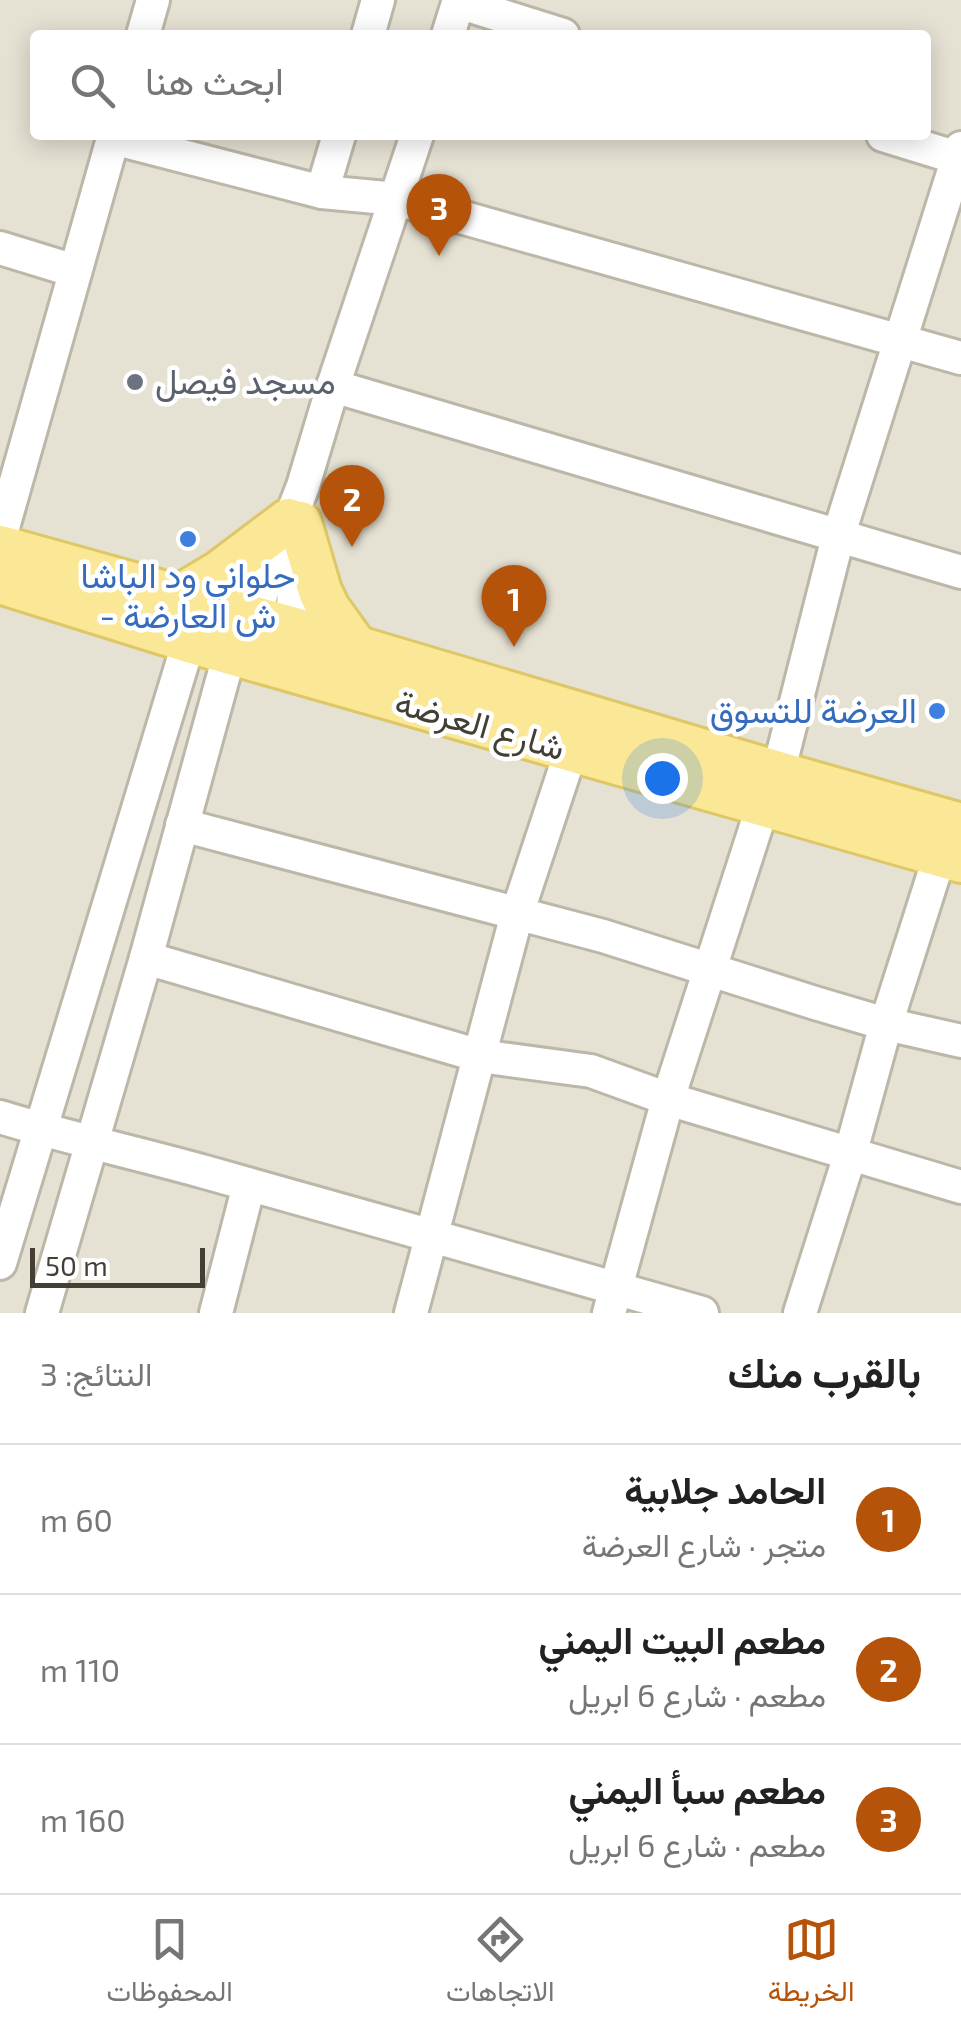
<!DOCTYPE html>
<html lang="ar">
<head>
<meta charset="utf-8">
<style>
	body { margin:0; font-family:"Exo 2",Vazirmatn,sans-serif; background:#f2f2f2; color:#222; direction:rtl }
	.scale { position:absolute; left:30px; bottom:25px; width:175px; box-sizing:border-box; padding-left:10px; border:5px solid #433f35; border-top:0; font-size:28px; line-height:35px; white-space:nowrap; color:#433f35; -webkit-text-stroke:8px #fff; paint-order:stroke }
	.you { position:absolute; left:662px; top:778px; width:35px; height:35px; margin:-25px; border:8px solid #fff; border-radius:50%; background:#1a73e8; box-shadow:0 0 0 15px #1a73e833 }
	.badge { display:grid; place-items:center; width:65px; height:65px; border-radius:50%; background:#b45309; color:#fff; font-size:32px; font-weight:700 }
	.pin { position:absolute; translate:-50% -82px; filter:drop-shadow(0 2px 5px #0008) }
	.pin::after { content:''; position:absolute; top:52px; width:35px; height:30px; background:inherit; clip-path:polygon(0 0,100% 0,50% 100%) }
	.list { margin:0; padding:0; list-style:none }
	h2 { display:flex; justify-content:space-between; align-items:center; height:130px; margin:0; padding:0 40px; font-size:42px }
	h2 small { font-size:32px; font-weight:400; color:#767676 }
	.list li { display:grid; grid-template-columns:65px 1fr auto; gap:30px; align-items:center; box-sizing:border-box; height:150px; padding:0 40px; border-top:2px solid #e0e0e0 }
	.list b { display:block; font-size:38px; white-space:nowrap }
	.list p { margin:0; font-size:32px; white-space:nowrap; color:#767676 }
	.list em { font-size:32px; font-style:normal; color:#767676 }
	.icon { flex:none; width:55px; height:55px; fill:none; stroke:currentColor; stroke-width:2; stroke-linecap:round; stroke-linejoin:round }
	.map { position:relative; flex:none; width:961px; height:1313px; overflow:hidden; direction:ltr }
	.search { position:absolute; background:#fff; box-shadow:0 5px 25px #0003; left:30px; right:30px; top:30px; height:110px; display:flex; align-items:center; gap:25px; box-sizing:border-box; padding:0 35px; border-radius:10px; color:#767676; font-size:38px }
	.sheet { height:580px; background:#fff }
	nav { display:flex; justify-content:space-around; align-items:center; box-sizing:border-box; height:140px; border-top:2px solid #e0e0e0; background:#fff; font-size:28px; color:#767676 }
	nav a { display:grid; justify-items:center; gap:5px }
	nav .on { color:#b45309 }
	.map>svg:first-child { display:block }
	.residential { fill:#e5e1d3; fill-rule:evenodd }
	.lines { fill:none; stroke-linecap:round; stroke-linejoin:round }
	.minor-casing { stroke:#bcb7a8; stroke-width:38 }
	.major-casing { stroke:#dec766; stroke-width:48 }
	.minor { stroke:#fff; stroke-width:32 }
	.major { stroke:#fae896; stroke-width:42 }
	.worship-dot { fill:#6b7280; stroke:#fff; stroke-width:4 }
	.shop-dot { fill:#3f7fe0; stroke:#fff; stroke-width:4 }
	.labels { text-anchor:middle; stroke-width:9; stroke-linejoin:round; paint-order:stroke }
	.worship-label { font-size:35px; fill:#5b616d; stroke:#fff; text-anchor:start }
	.shop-label { font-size:35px; fill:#366cbe; stroke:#fff }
	.street-label { font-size:35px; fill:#433f35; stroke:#fff }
</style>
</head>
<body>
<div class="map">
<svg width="961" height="1313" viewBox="0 0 961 1313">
	<rect width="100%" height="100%" fill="#f1efe5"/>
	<path class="residential" d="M0,0H961V1313H0ZM35,35H926V135H35Z"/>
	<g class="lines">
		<g class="minor-casing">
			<g id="minor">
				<path d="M458,2L563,35"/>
				<path d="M143,35L153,0"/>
				<path d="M368,35L378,0"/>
				<path d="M448,35L459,0"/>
				<path d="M883,135L961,159"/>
				<path d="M113,138L322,192L397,199L961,358"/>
				<path d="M322,192L339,135"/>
				<path d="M0,248L75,271"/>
				<path d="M333,386L961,572"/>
				<path d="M0,538L114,135"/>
				<path d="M245,636L303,486L333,386L417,135"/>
				<path d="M287,648L291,628L299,538"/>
				<path d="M778,773L838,537L961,148"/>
				<path d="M182,825L603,936L815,1003L886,1024L961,1041"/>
				<path d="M146,958L480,1056L591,1071L668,1099L961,1187"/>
				<path d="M0,1117C68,1138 137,1153 205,1172C371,1218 536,1266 702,1313"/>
				<path d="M0,1263L189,641"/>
				<path d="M42,1313L146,958L230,652"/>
				<path d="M216,1313L249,1185"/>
				<path d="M411,1313L517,914L571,751"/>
				<path d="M609,1313L668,1099L763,805"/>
				<path d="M800,1313L850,1155L886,1024L940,855"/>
			</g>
		</g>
		<g class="major-casing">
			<g id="major">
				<path d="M300,523L320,591L328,608L356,647"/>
				<path d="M0,547L291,628L778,773L961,825"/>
				<path d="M0,582L189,641L961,861"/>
				<path d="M178,597L220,572L289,520"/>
			</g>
		</g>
		<use href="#minor" class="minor"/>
		<use href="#major" class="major"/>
	</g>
	<circle class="worship-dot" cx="135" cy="382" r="10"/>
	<g class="shop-dot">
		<circle cx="188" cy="539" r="10"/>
		<circle cx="937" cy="711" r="10"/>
	</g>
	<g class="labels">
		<g class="worship-label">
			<text x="155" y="394">مسجد فيصل</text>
		</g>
		<g class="shop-label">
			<text x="188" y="588">حلواني ود الباشا<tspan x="188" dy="40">- ش العارضة</tspan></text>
			<text x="917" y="723" text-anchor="end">العرضة للتسوق</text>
		</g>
		<g class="street-label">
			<text transform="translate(480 725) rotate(16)" y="12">شارع العرضة</text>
		</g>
	</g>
</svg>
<div class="scale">50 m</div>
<div class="you"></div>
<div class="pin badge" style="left:514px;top:647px">1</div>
<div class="pin badge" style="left:352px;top:547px">2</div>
<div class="pin badge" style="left:439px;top:256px">3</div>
<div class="search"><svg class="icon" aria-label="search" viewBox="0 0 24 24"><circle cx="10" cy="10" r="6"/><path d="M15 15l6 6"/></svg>ابحث هنا</div>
</div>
<section class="sheet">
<h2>بالقرب منك<small>النتائج: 3</small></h2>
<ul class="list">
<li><span class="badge">1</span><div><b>الحامد جلابية</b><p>متجر · شارع العرضة</p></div><em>60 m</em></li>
<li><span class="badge">2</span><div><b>مطعم البيت اليمني</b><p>مطعم · شارع 6 ابريل</p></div><em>110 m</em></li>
<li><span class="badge">3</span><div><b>مطعم سبأ اليمني</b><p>مطعم · شارع 6 ابريل</p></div><em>160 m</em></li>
</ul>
</section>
<nav>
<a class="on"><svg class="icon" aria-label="map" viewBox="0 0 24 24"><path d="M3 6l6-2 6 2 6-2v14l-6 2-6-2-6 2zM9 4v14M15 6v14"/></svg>الخريطة</a>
<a><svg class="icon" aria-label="directions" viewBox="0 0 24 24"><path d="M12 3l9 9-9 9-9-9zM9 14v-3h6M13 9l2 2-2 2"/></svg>الاتجاهات</a>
<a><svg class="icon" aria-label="saved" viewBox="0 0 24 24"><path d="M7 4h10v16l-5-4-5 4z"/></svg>المحفوظات</a>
</nav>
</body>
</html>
